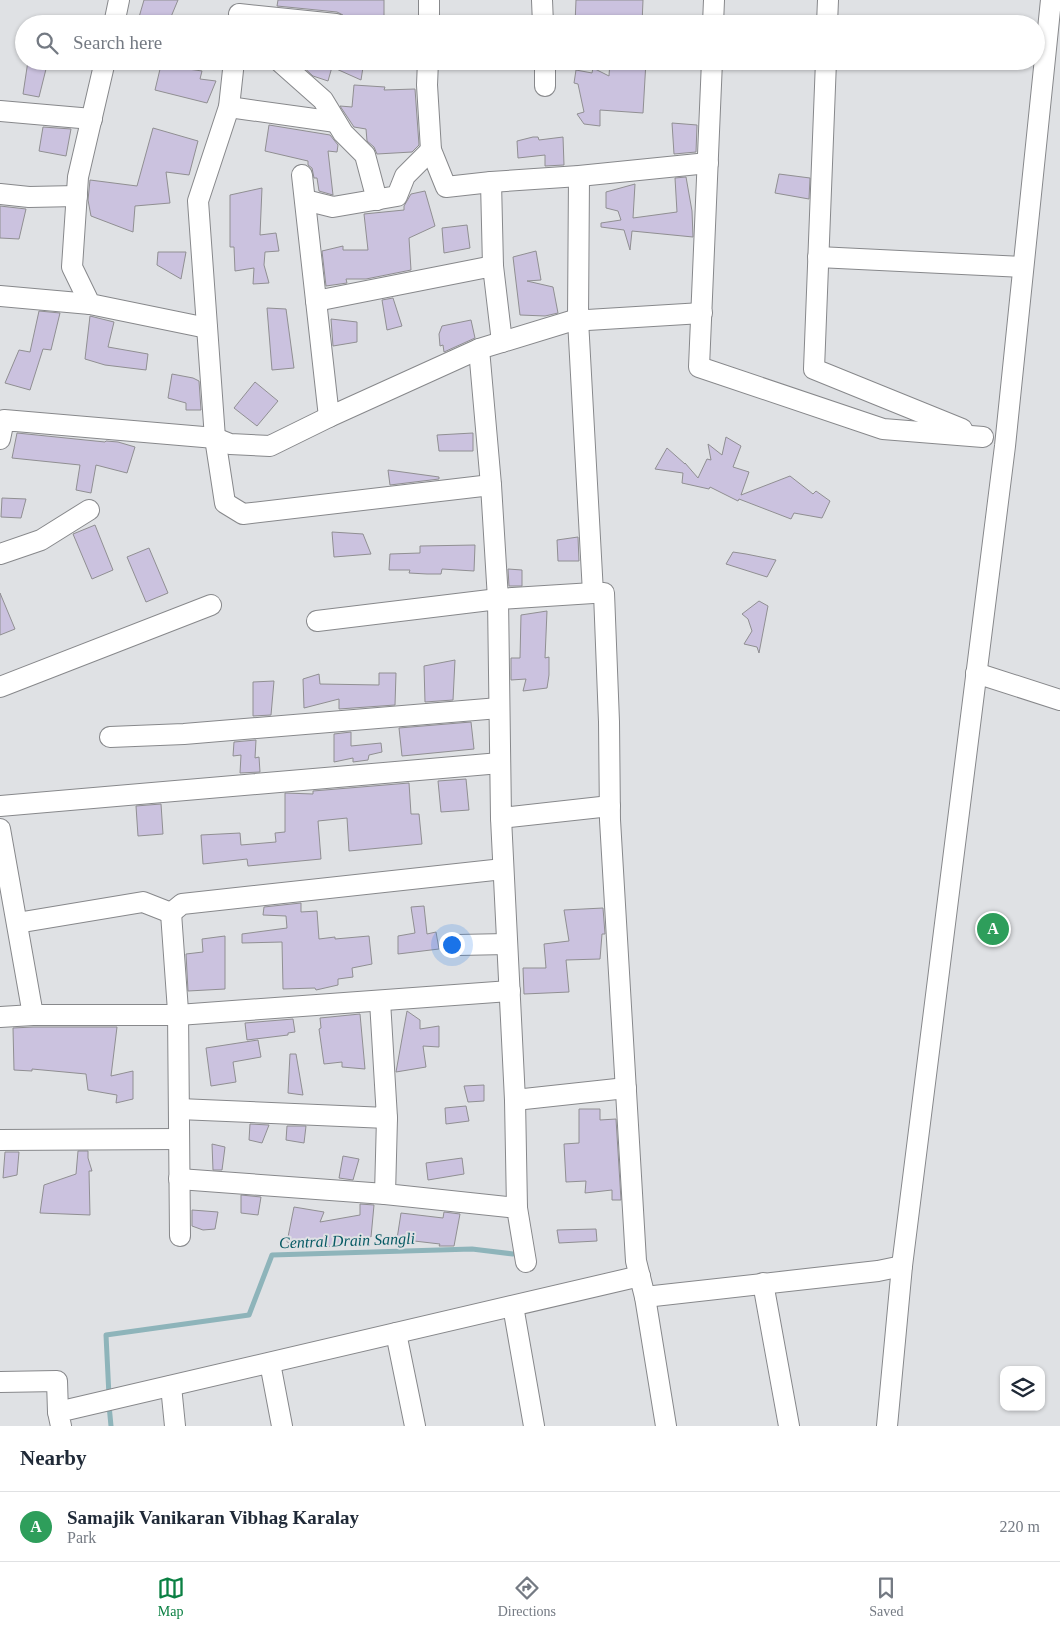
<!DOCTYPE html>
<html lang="en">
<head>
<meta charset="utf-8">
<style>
	body { margin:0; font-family:"Times New Roman",serif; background:#f6f6f7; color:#1f2937 }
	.controls { position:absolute; right:15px; bottom:15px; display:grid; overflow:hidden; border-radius:10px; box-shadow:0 1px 4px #0004 }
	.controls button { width:45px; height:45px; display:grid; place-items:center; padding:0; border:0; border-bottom:1px solid #e0e1e3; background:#fff; color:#1f2937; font:25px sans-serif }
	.you { position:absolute; left:451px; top:944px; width:18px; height:18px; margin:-12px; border:4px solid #fff; border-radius:50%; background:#1a73e8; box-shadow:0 0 0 8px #1a73e833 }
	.badge { display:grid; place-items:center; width:32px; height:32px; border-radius:50%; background:#0b8043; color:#fff; font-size:16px; font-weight:700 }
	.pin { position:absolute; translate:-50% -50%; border:2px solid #fff; box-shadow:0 1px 5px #0006 }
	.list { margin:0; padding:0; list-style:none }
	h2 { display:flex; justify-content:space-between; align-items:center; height:65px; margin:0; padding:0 20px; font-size:21px }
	h2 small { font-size:16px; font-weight:400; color:#747a83 }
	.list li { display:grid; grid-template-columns:32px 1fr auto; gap:15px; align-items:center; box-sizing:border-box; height:70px; padding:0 20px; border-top:1px solid #e0e1e3 }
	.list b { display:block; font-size:19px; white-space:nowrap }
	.list p { margin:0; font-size:16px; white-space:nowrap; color:#747a83 }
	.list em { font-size:16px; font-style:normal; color:#747a83 }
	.icon { flex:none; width:28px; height:28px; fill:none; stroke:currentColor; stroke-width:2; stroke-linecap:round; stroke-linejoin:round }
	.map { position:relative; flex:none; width:1060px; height:1426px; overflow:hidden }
	.search { position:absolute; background:#fff; box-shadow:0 1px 4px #0004; left:15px; right:15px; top:15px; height:55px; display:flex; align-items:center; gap:12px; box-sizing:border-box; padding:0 18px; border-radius:28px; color:#747a83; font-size:19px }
	.sheet { height:135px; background:#fff }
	nav { display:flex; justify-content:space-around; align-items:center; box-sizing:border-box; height:70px; border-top:1px solid #e0e1e3; background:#fff; font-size:14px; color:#747a83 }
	nav a { display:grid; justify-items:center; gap:2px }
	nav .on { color:#0b8043 }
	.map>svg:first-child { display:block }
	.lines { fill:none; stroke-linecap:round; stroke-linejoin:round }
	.stream { stroke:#8eb4ba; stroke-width:5 }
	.building { fill:#cbc2df; stroke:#908f92 }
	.minor-casing { stroke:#87888b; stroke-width:22 }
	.minor { stroke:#fff; stroke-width:20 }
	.labels { text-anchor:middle; stroke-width:4; stroke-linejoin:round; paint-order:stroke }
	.water-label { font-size:16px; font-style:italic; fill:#075a64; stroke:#dfe1e4 }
</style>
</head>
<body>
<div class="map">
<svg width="1060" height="1426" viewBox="0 0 1060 1426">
	<rect width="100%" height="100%" fill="#dfe1e4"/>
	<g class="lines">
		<g class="stream">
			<path d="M109,1396L106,1335L249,1315L272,1255L472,1249L513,1254"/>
			<path d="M109,1405L111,1426"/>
		</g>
	</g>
	<g class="building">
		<path d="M144,0H178L168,24H137Z"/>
		<path d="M278,0H384V23L348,20L343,15L337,12L277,6Z"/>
		<path d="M576,0H643L642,24H575Z"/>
		<path d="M28,61H48L39,97L23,94Z"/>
		<path d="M297,61H364L361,80L332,67L328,81L313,76Z"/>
		<path d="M610,61H646L643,113L600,110V126L584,124L577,114L584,112L578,84L574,83L576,70L592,73L593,68L609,76Z"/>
		<path d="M161,65L202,71L200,79L216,81L207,103L155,90Z"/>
		<path d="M354,85L385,87L384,90L415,89L419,145L412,152L377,154L374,147L367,141L366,129L354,127L340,106L352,107Z"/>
		<path d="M672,123L697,125L696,152L674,154Z"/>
		<path d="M269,125L330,135L338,145L337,152L328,151L333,195L319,191L317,178H314L312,168L308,165V161L265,151Z"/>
		<path d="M43,127L71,129L66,156L39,151Z"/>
		<path d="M153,128L198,141L189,175L166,172L170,203L135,206L133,232L91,216L88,200L90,180L137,186Z"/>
		<path d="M533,137H538L539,140L563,137L564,165L545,166V155L518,158L517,141Z"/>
		<path d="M779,174L810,178L809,199L775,193Z"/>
		<path d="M686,177L692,211L693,237L632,231L630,250L624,230L601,227V223L621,220L618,211L606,208V192L635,184L633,218L677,212L675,178Z"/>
		<path d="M262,188L260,235L276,233L279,251L265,252L264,265L269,283L253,284L254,268L235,271L234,247H230V195Z"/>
		<path d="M425,191L435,226L409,238L411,270L366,279H346L347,283L326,286L322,251L343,246V250H368L364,214L404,210V206L411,194Z"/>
		<path d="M0,206L26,209L19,239L0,238Z"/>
		<path d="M467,225L470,248L444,253L442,228Z"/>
		<path d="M536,251L541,280L527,281L553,287L558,313L545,316L520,315L513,257Z"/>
		<path d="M158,252H186L181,279L157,265Z"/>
		<path d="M393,298L402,326L387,330L382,300Z"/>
		<path d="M267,308L286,309L294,368L272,370Z"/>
		<path d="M39,311L60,313L51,350L43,349L30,390L5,383L19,350L30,352Z"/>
		<path d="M90,316L114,322L108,347L148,354L146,370L105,365L85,359Z"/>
		<path d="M331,319L357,322V342L333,346Z"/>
		<path d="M471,320L475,338L444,352L443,345L440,346L439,334L442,326Z"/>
		<path d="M172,374L193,378L199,381L201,410H186V403L168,398Z"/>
		<path d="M255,382L278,401L257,426L234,408Z"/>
		<path d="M17,433L105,442L106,441L118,442L135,447L127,473L96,465L91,493L76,490L80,465L12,458Z"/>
		<path d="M473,433V451H439L437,435Z"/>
		<path d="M726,437L741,446L733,467L749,472L741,495L790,476L813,494L816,491L830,501L822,518L794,513L791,519L739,499L738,501L710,487L709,489L682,483L683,473L655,469L667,448L685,464V463L698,478L707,459L711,460L708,444L722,455Z"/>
		<path d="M388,470L439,477V479L390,485Z"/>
		<path d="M2,498L26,499L21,518L1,517Z"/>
		<path d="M95,525L113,570L92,579L73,534Z"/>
		<path d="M332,532L363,534L371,554L334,557Z"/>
		<path d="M578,537L579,561H558L557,540Z"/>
		<path d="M475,545L474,571L442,569L441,574H427L409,573L410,570H389L390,554L420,553V546Z"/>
		<path d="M149,548L168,593L146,602L127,557Z"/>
		<path d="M733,552L746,554L776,560L767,577L726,564Z"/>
		<path d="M508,569L522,570V586H509Z"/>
		<path d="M0,593L15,629L0,635Z"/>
		<path d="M759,601L768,606L759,653L757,647L744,644L752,631L748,619L742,614Z"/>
		<path d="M547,611L545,658L549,657V675L547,688L523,691L526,679L511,680V658H520L521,615Z"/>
		<path d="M455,660L453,700L425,702L424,666Z"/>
		<path d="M379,673H396L395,705L339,709V699L304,708L303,679L319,674L320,684L379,685Z"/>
		<path d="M274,681L271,715L253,716V682Z"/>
		<path d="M471,722L474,749L402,756L399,728Z"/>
		<path d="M351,732V746L381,743L382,752L369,755L368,760L353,762V758L334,762V734Z"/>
		<path d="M256,740L255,758L259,757L260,772L240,773L241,755L233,756L234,742Z"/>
		<path d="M466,779L469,810L441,812L438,781Z"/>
		<path d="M409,783L411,814H419L422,844L349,851L347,818L318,821L321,859L248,866L247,859L203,864L201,835L240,833L241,845L276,842L275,833L285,832V793L313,794V791Z"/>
		<path d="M161,804L163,834L138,836L136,806Z"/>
		<path d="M301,903V912L317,911L319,939L335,937V939L369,936L372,964L352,968L353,977L338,979V985L316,990L315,988L283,989L282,942L242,943V934L287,928L286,916L263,915L264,907Z"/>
		<path d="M424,906L427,934L436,932L439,949L398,954V936L415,933L411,907Z"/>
		<path d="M603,908L605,934H602L600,959L566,960L569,992L524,994L523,968H546L544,944L569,941L564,910Z"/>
		<path d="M225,936V989L188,991L186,954L203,952L202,939Z"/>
		<path d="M407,1011L420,1020V1029L439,1026V1047L423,1046L426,1067L396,1072Z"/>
		<path d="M360,1014L365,1069L342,1067V1062L324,1064L319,1029L321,1028L320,1018Z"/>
		<path d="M293,1019L295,1032L288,1033V1035L247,1040L245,1023Z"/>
		<path d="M33,1027H117L111,1076L133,1071V1099L116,1103L117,1095L88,1090L86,1074L32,1069V1071L14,1070L13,1028Z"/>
		<path d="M258,1040L261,1057L233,1062L236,1082L211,1086L206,1048Z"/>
		<path d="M290,1054H296L303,1095L288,1093Z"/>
		<path d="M484,1085V1101L468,1102L464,1086Z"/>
		<path d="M466,1106L469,1121L446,1124L445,1108Z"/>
		<path d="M579,1109H600V1120L616,1119L621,1200H612V1190L585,1193L586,1181L566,1182L564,1144L579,1143Z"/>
		<path d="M250,1124L269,1125L262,1143L249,1140Z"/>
		<path d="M287,1126H306L304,1143L286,1140Z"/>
		<path d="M212,1144L225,1147L222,1170H213Z"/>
		<path d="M78,1151H88V1158L92,1171H89L90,1215L40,1213L44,1185L76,1174Z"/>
		<path d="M5,1152H19L17,1175L3,1178Z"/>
		<path d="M343,1156L359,1159L353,1180L339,1178Z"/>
		<path d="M462,1158L464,1174L428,1180L426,1163Z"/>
		<path d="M241,1195L261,1197L258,1215L241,1213Z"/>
		<path d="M360,1204L374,1205L371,1237L353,1238L352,1241L327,1247L306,1242L305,1244L287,1242L294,1207L324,1212L320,1222L360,1215Z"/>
		<path d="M192,1210L218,1212L215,1229L203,1230L192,1226Z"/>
		<path d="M444,1212L460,1214L454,1246H439L440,1244L397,1239L401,1213L443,1218Z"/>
		<path d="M596,1229L597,1241L559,1243L557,1230Z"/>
	</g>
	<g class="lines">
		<g class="minor-casing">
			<g id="minor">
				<path d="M542,0L543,24"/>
				<path d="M114,24L119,0"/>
				<path d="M245,24L239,14L336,24"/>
				<path d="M429,24V0"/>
				<path d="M713,24L714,0"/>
				<path d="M827,24L828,0"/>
				<path d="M105,61L78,177L72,267L90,304L207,328"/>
				<path d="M234,61L229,107L198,201L215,438L225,503L243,514L491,485"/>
				<path d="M279,61L323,100L343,133L365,155L377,200"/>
				<path d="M428,61L427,85L431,150L446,187L491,182L579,176L708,163"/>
				<path d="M545,61V86"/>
				<path d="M712,61L699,367L883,429L983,437"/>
				<path d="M826,61L814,369L962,429"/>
				<path d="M229,107L336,122"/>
				<path d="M0,111L92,119"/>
				<path d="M302,175L329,417L479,349"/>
				<path d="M579,176L578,320L593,593H604L609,722L610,820L636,1261L645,1297L878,1271L902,1266"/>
				<path d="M491,182L493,266"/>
				<path d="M0,194L29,197L77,196"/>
				<path d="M305,200L333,207L397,196L405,176L431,150"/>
				<path d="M818,257L1023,267"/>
				<path d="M0,296L90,304"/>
				<path d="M316,301L493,266L502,342"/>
				<path d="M0,439L4,420L215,438L230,444L270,446L329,417"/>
				<path d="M0,554L41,540L89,510"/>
				<path d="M593,593L498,599L491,485L479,349L571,321L702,313"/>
				<path d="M317,621L498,599L501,818L610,806"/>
				<path d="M976,673L1060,700"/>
				<path d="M0,687L211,605"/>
				<path d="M110,737L184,734L499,708"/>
				<path d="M0,806L500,763"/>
				<path d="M501,818L515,1100L626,1088"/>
				<path d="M0,829L33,1015H178L510,991"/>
				<path d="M171,913L182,904L503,869"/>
				<path d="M171,913L178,1011L180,1236"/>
				<path d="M17,923L143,902L171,913"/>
				<path d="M458,945L507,944"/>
				<path d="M0,1017L33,1015"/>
				<path d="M515,1100L517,1208"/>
				<path d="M179,1109L387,1118L380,1001"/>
				<path d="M387,1118L385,1194L517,1208L526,1262"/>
				<path d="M0,1140L179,1139"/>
				<path d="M179,1179L385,1194"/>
				<path d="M763,1283L789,1426"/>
				<path d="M645,1297L666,1426"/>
				<path d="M513,1306L534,1426"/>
				<path d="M396,1333L415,1426"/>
				<path d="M270,1363L282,1426"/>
				<path d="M0,1382L57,1381L58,1412"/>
				<path d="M171,1386L175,1426"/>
				<path d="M61,1426L58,1412L640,1276"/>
				<path d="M887,1426L902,1266L1005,446L1051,0"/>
			</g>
		</g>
		<use href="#minor" class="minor"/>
	</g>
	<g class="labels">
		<g class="water-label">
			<text transform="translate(347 1240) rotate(-2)" y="6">Central Drain Sangli</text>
		</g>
	</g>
</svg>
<div class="controls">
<button><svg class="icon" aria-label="layers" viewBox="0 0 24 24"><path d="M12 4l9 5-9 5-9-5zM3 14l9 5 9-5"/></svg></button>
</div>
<div class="you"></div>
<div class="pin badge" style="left:993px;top:929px;background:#2e9e5b">A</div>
<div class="search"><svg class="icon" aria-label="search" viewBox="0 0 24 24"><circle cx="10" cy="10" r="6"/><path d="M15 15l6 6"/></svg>Search here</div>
</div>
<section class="sheet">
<h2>Nearby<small></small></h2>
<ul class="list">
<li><span class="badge" style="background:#2e9e5b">A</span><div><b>Samajik Vanikaran Vibhag Karalay</b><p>Park</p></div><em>220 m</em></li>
</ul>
</section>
<nav>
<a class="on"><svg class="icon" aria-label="map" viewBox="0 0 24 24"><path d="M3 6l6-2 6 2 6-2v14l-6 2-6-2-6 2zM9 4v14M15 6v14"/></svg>Map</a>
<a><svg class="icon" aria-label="directions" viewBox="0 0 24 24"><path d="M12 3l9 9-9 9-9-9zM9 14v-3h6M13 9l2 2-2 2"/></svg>Directions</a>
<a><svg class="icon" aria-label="saved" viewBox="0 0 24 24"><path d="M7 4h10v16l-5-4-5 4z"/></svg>Saved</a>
</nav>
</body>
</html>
